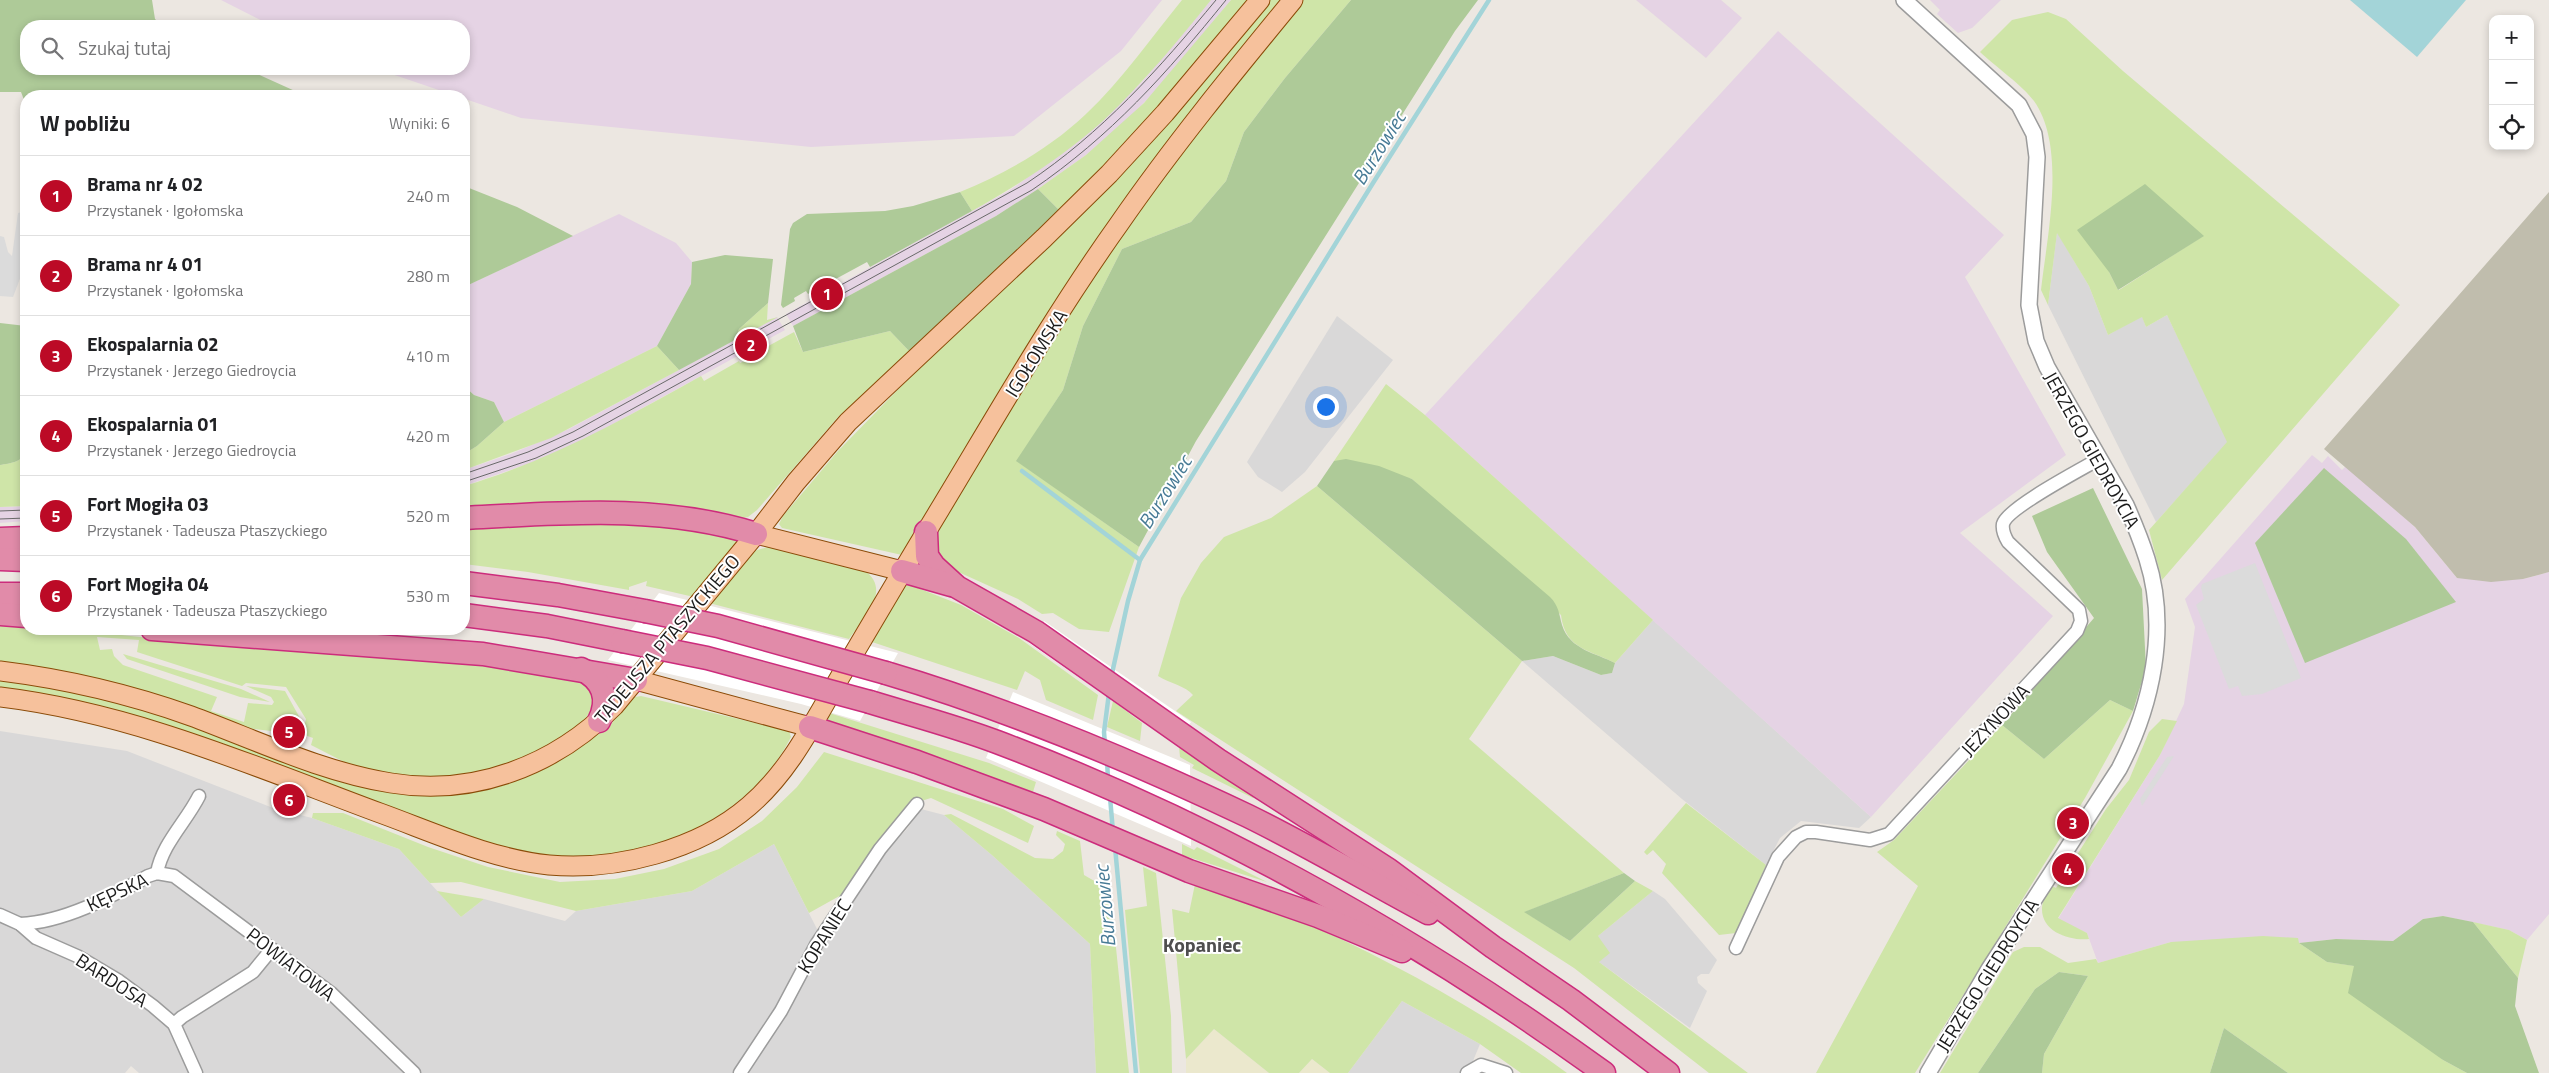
<!DOCTYPE html>
<html lang="pl">
<head>
<meta charset="utf-8">
<style>
	body { margin:0; font-family:"Titillium Web",sans-serif; background:#f6f6f6; color:#202124 }
	.controls { position:absolute; right:15px; top:15px; display:grid; overflow:hidden; border-radius:10px; box-shadow:0 2px 8px #0003 }
	.controls button { width:45px; height:45px; display:grid; place-items:center; padding:0; border:0; border-bottom:1px solid #e0e0e0; background:#fff; color:#202124; font:25px sans-serif }
	.you { position:absolute; left:1325px; top:406px; width:18px; height:18px; margin:-12px; border:4px solid #fff; border-radius:50%; background:#1a73e8; box-shadow:0 0 0 8px #1a73e833 }
	.badge { display:grid; place-items:center; width:32px; height:32px; border-radius:50%; background:#bc0a26; color:#fff; font-size:16px; font-weight:700 }
	.pin { position:absolute; translate:-50% -50%; border:2px solid #fff; box-shadow:0 1px 5px #0006 }
	.list { margin:0; padding:0; list-style:none }
	h2 { display:flex; justify-content:space-between; align-items:center; height:65px; margin:0; padding:0 20px; font-size:21px }
	h2 small { font-size:16px; font-weight:400; color:#757577 }
	.list li { display:grid; grid-template-columns:32px 1fr auto; gap:15px; align-items:center; box-sizing:border-box; height:80px; padding:0 20px; border-top:1px solid #e0e0e0 }
	.list b { display:block; font-size:19px; white-space:nowrap }
	.list p { margin:0; font-size:16px; white-space:nowrap; color:#757577 }
	.list em { font-size:16px; font-style:normal; color:#757577 }
	.icon { flex:none; width:28px; height:28px; fill:none; stroke:currentColor; stroke-width:2; stroke-linecap:round; stroke-linejoin:round }
	.map { position:relative; flex:none; width:2549px; height:1073px; overflow:hidden }
	.search { position:absolute; background:#fff; box-shadow:0 2px 8px #0003; left:20px; top:20px; width:450px; height:55px; display:flex; align-items:center; gap:12px; box-sizing:border-box; padding:0 18px; border-radius:20px; color:#757577; font-size:19px }
	.panel { position:absolute; background:#fff; box-shadow:0 2px 8px #0003; left:20px; top:90px; width:450px; height:545px; border-radius:20px }
	.map>svg:first-child { display:block }
	.residential { fill:#d9d8d8 }
	.industrial { fill:#e5d3e4 }
	.construction { fill:#c0bdad }
	.farmland { fill:#ebe8cd }
	.grass { fill:#cfe5a8; fill-rule:evenodd }
	.forest { fill:#aeca98 }
	.parking { fill:#dbdbdb }
	.water { fill:#a3d4d8 }
	.pier { fill:#fff }
	.lines { fill:none; stroke-linecap:round; stroke-linejoin:round }
	.stream { stroke:#a3d4d8; stroke-width:4.5 }
	.minor-casing { stroke:#9c9c9c; stroke-width:15 }
	.tertiary-casing { stroke:#9c9c9c; stroke-width:18 }
	.primary-casing { stroke:#8b4b08; stroke-width:21 }
	.motorway-casing { stroke:#cc2c7c; stroke-width:25 }
	.minor { stroke:#fff; stroke-width:12 }
	.tertiary { stroke:#fff; stroke-width:15 }
	.primary { stroke:#f6c19c; stroke-width:19 }
	.motorway { stroke:#e18ba9; stroke-width:22 }
	.tram { stroke:#696969; stroke-width:1 }
	.motorway-bridge-casing { stroke:#cc2c7c; stroke-width:25; stroke-linecap:butt }
	.motorway-bridge { stroke:#e18ba9; stroke-width:22 }
	.labels { text-anchor:middle; stroke-width:4; stroke-linejoin:round; paint-order:stroke }
	.street-label { font-size:19px; fill:#1b1b1b; stroke:#fff }
	.water-label { font-size:20px; font-style:italic; fill:#487b96; stroke:#fff }
	.neighbourhood-label { font-size:20px; font-weight:bold; fill:#4e4e4e; stroke:#fff }
</style>
</head>
<body>
<div class="map">
<svg width="2549" height="1073" viewBox="0 0 2549 1073">
	<rect width="100%" height="100%" fill="#ece7e1"/>
	<g class="residential">
		<path d="M2057,232L2089,286L2108,335L2142,316L2146,327L2167,315L2228,442L2156,522L2048,305Z"/>
		<path d="M1337,316L1393,360L1305,472L1282,492L1258,477L1247,462Z"/>
		<path d="M1653,620L1871,817L1859,828L1801,821L1780,838L1766,865L1682,799L1522,661L1553,656L1601,675L1612,673L1615,663Z"/>
		<path d="M0,731L127,751L273,808L312,818L399,849L461,917L484,899L565,921L576,911L692,891L774,844L819,933L818,956L889,848L907,829L921,809L944,815L993,856L1090,944L1096,1073H139L131,1066L125,1073H0Z"/>
		<path d="M1653,891L1665,899L1717,960L1709,974H1701L1697,977L1698,983L1707,991L1690,1028L1599,962L1598,936Z"/>
		<path d="M1402,1001L1480,1044L1468,1073H1348Z"/>
	</g>
	<g class="industrial">
		<path d="M221,0H1162L1121,51L1014,136L811,147L521,118L377,69H464V26H272Z"/>
		<path d="M1211,0H1231L1161,85L1126,121L1086,155L1038,189L996,216L793,326L786,314L1010,190L1079,140L1141,83Z"/>
		<path d="M1636,0H1721L1742,18L1706,58Z"/>
		<path d="M1930,0H2001L1972,28L1958,33L1937,14L1940,10Z"/>
		<path d="M1778,31L2004,235L1965,277L2066,455L1960,533L2053,616L1871,817L1425,415Z"/>
		<path d="M619,214L676,243L692,262L691,284L657,346L504,422L494,402L474,395L464,386V287Z"/>
		<path d="M777,317L785,330L595,434L548,457L464,486V470L511,454L569,429Z"/>
		<path d="M2312,455L2322,463L2328,456L2342,470L2346,466L2415,527L2457,578L2523,579L2549,572V914L2527,940L2509,930L2443,916L2423,919L2393,941L2336,939L2299,943L2171,942L2098,963L2087,933L2058,919L2160,755L2184,704L2195,627L2185,599Z"/>
		<path d="M26,506V521L0,523V507Z"/>
	</g>
	<path class="construction" d="M2549,192V572L2523,579L2491,582L2457,578L2415,527L2324,449Z"/>
	<g class="farmland">
		<path d="M1214,1029L1269,1073H1186V1059Z"/>
		<path d="M1312,1059L1330,1073H1299Z"/>
	</g>
	<g class="grass">
		<path d="M1182,0H1211C1177,42 1143,83 1104,120C1064,156 1018,185 972,211L960,192C1006,173 1049,149 1086,114C1122,80 1151,38 1182,0Z"/>
		<path d="M1231,0H1251L1184,81L1061,212L1038,189L1086,155L1144,103Z"/>
		<path d="M1270,0H1284L902,555L782,528L779,524L783,516L838,451L1227,53Z"/>
		<path d="M1303,0H1351L1285,78L1244,132L1226,181L1191,222L1122,249L1083,326L1063,390L1017,461L1139,547L1109,632L1079,629L1053,613L1042,614L1018,599L954,570L937,565L933,538C1002,424 1070,308 1146,199C1194,130 1249,65 1303,0Z"/>
		<path d="M2048,12L2066,19L2123,71L2400,305L2162,580L2149,530L2227,442L2167,315L2146,327L2142,317L2108,335L2089,286L2057,233L2048,305L2041,290C2047,236 2067,148 2034,101C2023,86 1995,66 1980,52L2012,20ZM2203,236L2119,290H2118L2109,272Z"/>
		<path d="M768,303L767,320L778,317L735,340L739,329Z"/>
		<path d="M890,331L910,352L838,417L757,510L748,517L737,519L464,509V486C549,461 624,419 701,376L704,381L739,361L740,363L753,357L752,355L794,332L803,352Z"/>
		<path d="M657,346L679,370L551,438L464,470V454L477,446L504,422Z"/>
		<path d="M1386,384L1425,415L1653,620L1615,663C1591,650 1565,650 1561,615L1412,479L1334,461Z"/>
		<path d="M26,451V506L0,507V465C11,463 21,463 26,451Z"/>
		<path d="M1317,486L1522,661L1469,739L1624,873L1525,912L1570,941L1635,881L1653,891L1598,936L1610,953L1599,962L1748,1073H1709L1574,968L1176,711L1193,695C1186,686 1169,683 1158,676L1181,598L1201,563L1224,537L1271,518Z"/>
		<path d="M628,520L740,539L694,597L646,586L647,581L629,587V590L528,572L464,564V526Z"/>
		<path d="M771,546L864,570C893,590 863,619 849,639L709,603L754,551Z"/>
		<path d="M905,583L961,605L1019,638L1098,695L1093,720L1046,700L1040,680L1025,671L1017,690L869,641Z"/>
		<path d="M0,622L26,624V629H65L140,637L487,664L577,678L594,691V713L583,724L530,757L473,775L417,778L356,768L311,745L313,738L302,734L306,719L286,687L246,683L242,686L137,652L139,640L97,637L100,650L112,649L114,656L123,665L217,697L211,711L244,722L248,703L272,705L274,702L271,697L246,686L285,691L301,720L297,732L273,724L271,731L246,728L0,663Z"/>
		<path d="M123,654L241,689L270,702L240,697L127,659Z"/>
		<path d="M0,680L70,691L113,701L458,794C508,786 558,767 597,734C610,723 620,704 635,697L641,696L789,731L791,737C746,826 633,868 538,856C517,853 496,845 476,839L0,689Z"/>
		<path d="M2110,700L2133,711L2085,798L1915,1073H1816L1918,886L1877,852L1894,840L2002,725L2044,759Z"/>
		<path d="M1113,701L1142,723L1140,741L1107,727Z"/>
		<path d="M826,712L989,763L1036,782L1033,792L824,722Z"/>
		<path d="M2162,719L2177,721L2160,755L2058,918L2087,933L2089,939C2070,941 2041,932 2042,908C2042,900 2048,893 2052,886L2056,888L2106,809L2129,780L2149,732Z"/>
		<path d="M1179,747L1255,796L1253,798L1192,768L1194,765L1180,757Z"/>
		<path d="M824,752L1003,809L1034,826L1028,843L931,798L908,805L878,842L843,894L809,913L774,844L692,891L576,911L461,882L430,883L399,849L312,818L313,813H343L428,847L488,867L560,882L615,879L664,869L719,849L762,821L797,787Z"/>
		<path d="M1686,803L1766,865L1736,933L1719,935L1662,873L1666,864L1653,850L1647,855L1644,852Z"/>
		<path d="M951,814L1035,858L1053,859L1063,851L1065,844L1056,835L1057,831L1080,841L1084,875L1110,890L1129,1073H1096L1090,944L993,856L944,815Z"/>
		<path d="M1182,844L1194,850L1197,847L1267,882L1182,855Z"/>
		<path d="M1143,867L1156,873L1171,1016L1172,1073H1140L1125,910L1147,906Z"/>
		<path d="M1195,884C1230,896 1266,906 1299,920C1389,959 1489,1015 1567,1073H1521L1480,1044L1402,1001L1348,1073H1330L1312,1059L1299,1073H1269L1214,1029L1186,1059L1172,909L1189,913Z"/>
		<path d="M437,891L484,899L461,917Z"/>
		<path d="M2473,922L2509,930L2527,940L2518,978Z"/>
		<path d="M2263,936L2298,938L2299,943L2327,962L2355,966L2443,1060L2467,1073H2288L2224,1028L2210,1073H2042L2044,1054L2088,976L2059,972L2035,989L1978,1073H1940L2013,952L2024,947H2040L2068,963L2096,959L2098,963L2171,942Z"/>
	</g>
	<g class="forest">
		<path d="M0,0H152L155,19L163,26H26V69H246L306,96H26V105L21,92H0Z"/>
		<path d="M1351,0H1478L1455,31L1196,441L1139,547L1016,461L1063,390L1083,326L1122,249L1191,222L1226,181L1244,132L1285,78Z"/>
		<path d="M2145,184L2204,236L2118,290L2109,272L2077,230Z"/>
		<path d="M464,186L517,207L573,236L464,287Z"/>
		<path d="M1038,189L1061,212L910,352L890,331L803,352L793,326L996,216Z"/>
		<path d="M960,192L972,211L870,267L867,262L808,294L806,291L794,298L795,301L783,308L781,305L790,229L793,223L807,214L885,211L913,206Z"/>
		<path d="M725,255L773,259L768,303L739,329L735,340L679,370L657,346L691,284L692,262Z"/>
		<path d="M0,323L26,326V451C21,463 11,463 0,465Z"/>
		<path d="M464,386L474,395L494,402L504,422L477,446L464,454Z"/>
		<path d="M1346,459L1379,466L1412,479L1550,597C1559,606 1559,614 1562,625C1570,650 1596,653 1615,663L1612,673L1601,675L1553,656L1522,661L1317,486L1334,461Z"/>
		<path d="M2324,468L2406,539L2456,602L2305,663L2255,543Z"/>
		<path d="M2093,488L2142,589L2146,668L2133,711L2110,700L2044,759L2002,725L2094,618L2047,552L2032,516Z"/>
		<path d="M1624,873L1635,881L1570,941L1524,912Z"/>
		<path d="M2443,916L2473,922L2518,978L2515,1006L2539,1073H2467L2443,1060L2348,993L2354,966L2327,962L2299,943L2336,939L2393,941L2423,919Z"/>
		<path d="M2059,972L2088,976L2044,1054L2042,1073H1978L2035,989Z"/>
		<path d="M2224,1028L2288,1073H2210Z"/>
	</g>
	<g class="parking">
		<path d="M26,211V272L21,276L13,297L0,296V236L4,237L8,252L12,256L18,213Z"/>
		<path d="M2255,563L2301,678L2262,694L2242,696L2238,686L2229,689L2196,605L2204,599L2201,588L2202,584Z"/>
		<path d="M2174,756L2142,806L2140,799L2167,757Z"/>
	</g>
	<path class="water" d="M2350,0H2466L2417,57Z"/>
	<g class="pier">
		<path d="M659,593L898,653L860,721L801,704L608,660Z"/>
		<path d="M1044,621L1191,722L1175,744L1029,643Z"/>
		<path d="M1013,692L1190,765L1191,846L986,758Z"/>
	</g>
	<g class="lines">
		<g class="stream">
			<path d="M1022,471L1140,560"/>
			<path d="M1111,678L1128,601L1140,560L1373,183L1489,0"/>
			<path d="M1105,745L1104,732L1109,693"/>
			<path d="M1107,760L1108,779"/>
			<path d="M1110,797L1113,832"/>
			<path d="M1115,847L1136,1073"/>
		</g>
		<g class="minor-casing">
			<g id="minor">
				<path d="M157,873C162,844 186,822 199,796"/>
				<path d="M0,915L20,924L36,938L77,956L119,981L153,1006L174,1024L196,1073"/>
				<path d="M20,924C64,922 109,898 148,876L157,873L174,876L331,993L414,1073"/>
				<path d="M1736,948L1778,857L1796,837L1806,832H1816L1870,840L1889,834L2077,631L2081,621L2079,610L2008,542C2005,537 2002,530 2003,524C2007,508 2082,469 2099,459"/>
				<path d="M174,1024L182,1017L253,972L271,950"/>
				<path d="M740,1073L781,1011L816,945L880,849L917,804"/>
				<path d="M1467,1073L1481,1065L1506,1073"/>
			</g>
		</g>
		<g class="tertiary-casing">
			<path id="tertiary" d="M1904,0L2019,105L2034,134L2037,157L2029,305L2036,341L2047,367L2126,505C2134,523 2141,540 2147,559C2169,628 2152,706 2119,769L1989,969L1928,1073"/>
		</g>
		<g class="primary-casing">
			<g id="primary">
				<path d="M756,534L902,571"/>
				<path d="M0,671C65,679 129,694 191,716C256,740 322,772 391,783C474,797 556,765 614,706L756,534L796,482L848,422L1044,238L1109,174L1165,113L1260,0"/>
				<path d="M636,680L810,727"/>
				<path d="M0,697C133,713 256,767 380,813C435,833 491,859 549,865C616,871 698,850 749,806C790,771 813,723 840,677C873,621 906,565 940,509C998,413 1054,315 1119,224C1173,146 1233,73 1293,0"/>
			</g>
		</g>
		<g class="motorway-casing">
			<g id="motorway">
				<path d="M464,518C562,513 661,504 756,534"/>
				<path d="M926,532L927,556L934,566L957,587L1036,632L1218,760L1389,870L1493,947L1571,1000L1668,1073"/>
				<path d="M0,539L26,538"/>
				<path d="M0,559L26,560"/>
				<path d="M902,571L951,585"/>
				<path d="M464,583L558,595L645,611"/>
				<path d="M0,594H26"/>
				<path d="M0,614L26,616"/>
				<path d="M464,615L547,626L622,641"/>
				<path d="M152,629L483,654L636,680"/>
				<path d="M581,669C603,680 610,699 599,721"/>
				<path d="M886,673C1011,710 1130,760 1248,816C1309,846 1368,881 1428,913"/>
				<path d="M870,702C912,715 955,726 997,742C1214,824 1416,937 1604,1073"/>
				<path d="M810,727L917,762L1044,809L1189,871L1318,916L1402,951"/>
			</g>
		</g>
		<use href="#minor" class="minor"/>
		<use href="#tertiary" class="tertiary"/>
		<use href="#primary" class="primary"/>
		<use href="#motorway" class="motorway"/>
		<g class="tram">
			<path d="M464,474L528,452L573,432L1027,183C1102,133 1159,69 1216,0"/>
			<path d="M464,482L536,458L583,436L1032,190C1111,136 1167,73 1226,0"/>
			<path d="M0,511L26,510"/>
			<path d="M0,519L26,518"/>
		</g>
		<g class="motorway-bridge-casing">
			<g id="motorway-bridge">
				<path d="M645,611L718,626L886,673"/>
				<path d="M622,641L707,658L870,702"/>
			</g>
		</g>
		<use href="#motorway-bridge" class="motorway-bridge"/>
	</g>
	<g class="labels">
		<g class="street-label">
			<text transform="translate(1036 353) rotate(-58)" y="7">IGOŁOMSKA</text>
			<text transform="translate(2092 450) rotate(61)" y="7">JERZEGO GIEDROYCIA</text>
			<text transform="translate(667 639) rotate(-50)" y="7">TADEUSZA PTASZYCKIEGO</text>
			<text transform="translate(1995 720) rotate(-47)" y="7">JEŻYNOWA</text>
			<text transform="translate(117 892) rotate(-25)" y="7">KĘPSKA</text>
			<text transform="translate(824 936) rotate(-58)" y="7">KOPANIEC</text>
			<text transform="translate(291 964) rotate(38)" y="7">POWIATOWA</text>
			<text transform="translate(1987 975) rotate(-58)" y="7">JERZEGO GIEDROYCIA</text>
			<text transform="translate(112 980) rotate(33)" y="7">BARDOSA</text>
		</g>
		<g class="water-label">
			<text transform="translate(1379 148) rotate(-58)" y="7">Burzowiec</text>
			<text transform="translate(1165 492) rotate(-58)" y="7">Burzowiec</text>
			<text transform="translate(1105 906) rotate(-95)" y="7">Burzowiec</text>
		</g>
		<g class="neighbourhood-label">
			<text x="1202" y="952">Kopaniec</text>
		</g>
	</g>
</svg>
<div class="controls">
<button>+</button>
<button>−</button>
<button><svg class="icon" aria-label="locate" viewBox="0 0 24 24"><circle cx="12" cy="12" r="6"/><path d="M12 2v4M12 18v4M2 12h4M18 12h4"/></svg></button>
</div>
<div class="you"></div>
<div class="pin badge" style="left:827px;top:294px">1</div>
<div class="pin badge" style="left:751px;top:345px">2</div>
<div class="pin badge" style="left:2073px;top:823px">3</div>
<div class="pin badge" style="left:2068px;top:869px">4</div>
<div class="pin badge" style="left:289px;top:732px">5</div>
<div class="pin badge" style="left:289px;top:800px">6</div>
<div class="search"><svg class="icon" aria-label="search" viewBox="0 0 24 24"><circle cx="10" cy="10" r="6"/><path d="M15 15l6 6"/></svg>Szukaj tutaj</div>
<section class="panel">
<h2>W pobliżu<small>Wyniki: 6</small></h2>
<ul class="list">
<li><span class="badge">1</span><div><b>Brama nr 4 02</b><p>Przystanek · Igołomska</p></div><em>240 m</em></li>
<li><span class="badge">2</span><div><b>Brama nr 4 01</b><p>Przystanek · Igołomska</p></div><em>280 m</em></li>
<li><span class="badge">3</span><div><b>Ekospalarnia 02</b><p>Przystanek · Jerzego Giedroycia</p></div><em>410 m</em></li>
<li><span class="badge">4</span><div><b>Ekospalarnia 01</b><p>Przystanek · Jerzego Giedroycia</p></div><em>420 m</em></li>
<li><span class="badge">5</span><div><b>Fort Mogiła 03</b><p>Przystanek · Tadeusza Ptaszyckiego</p></div><em>520 m</em></li>
<li><span class="badge">6</span><div><b>Fort Mogiła 04</b><p>Przystanek · Tadeusza Ptaszyckiego</p></div><em>530 m</em></li>
</ul>
</section>
</div>
</body>
</html>
